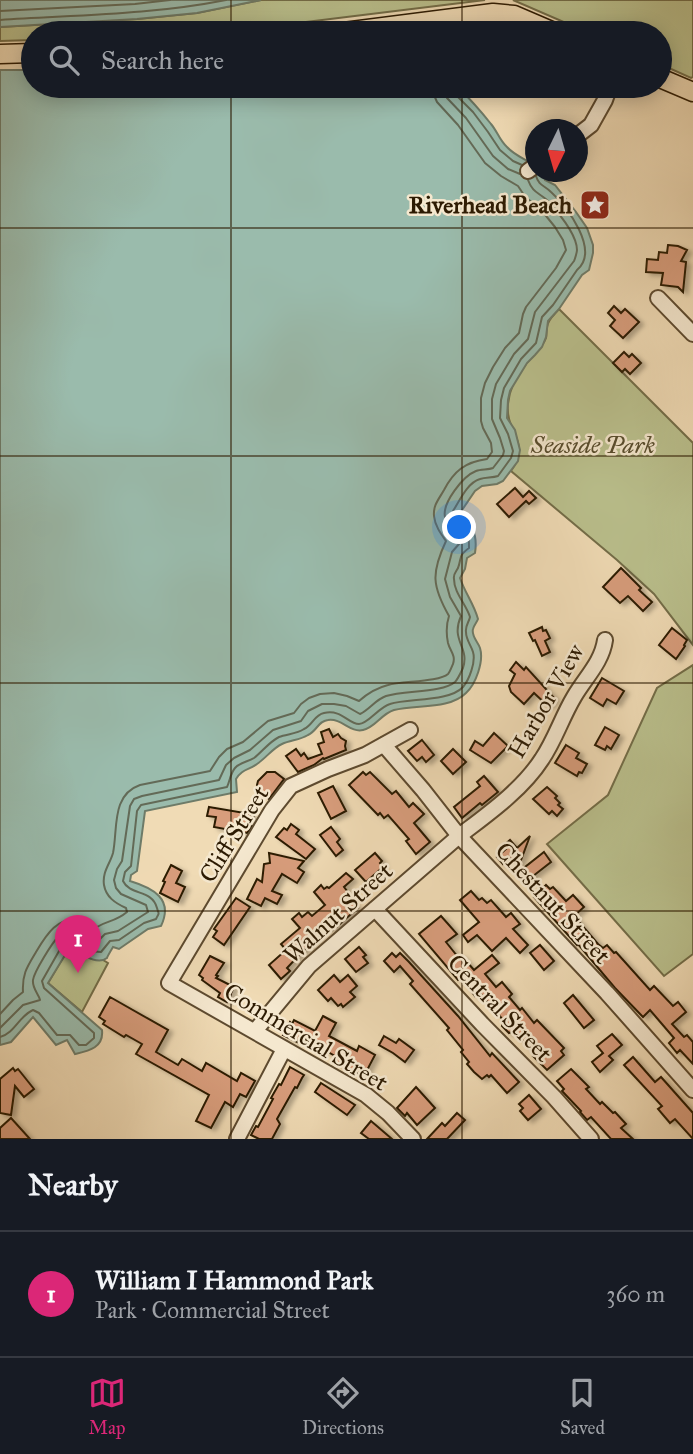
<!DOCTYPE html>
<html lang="en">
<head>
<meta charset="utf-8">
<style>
	body { margin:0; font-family:"IM FELL Great Primer",serif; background:#242831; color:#f1f3f6 }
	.compass { position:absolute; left:525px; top:119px; width:63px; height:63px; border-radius:50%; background:#171b24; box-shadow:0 4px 18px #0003; rotate:185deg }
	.you { position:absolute; left:460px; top:528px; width:24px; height:24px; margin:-18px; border:5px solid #fff; border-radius:50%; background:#1a73e8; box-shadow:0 0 0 10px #1a73e833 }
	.badge { display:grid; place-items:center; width:46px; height:46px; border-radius:50%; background:#db2777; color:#fff; font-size:23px; font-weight:700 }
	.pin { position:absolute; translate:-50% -58px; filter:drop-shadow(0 2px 4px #0008) }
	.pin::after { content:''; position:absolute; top:37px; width:24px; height:21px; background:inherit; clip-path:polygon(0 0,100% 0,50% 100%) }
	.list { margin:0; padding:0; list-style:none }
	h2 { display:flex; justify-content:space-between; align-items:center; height:91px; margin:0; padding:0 28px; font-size:30px }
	h2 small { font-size:23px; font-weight:400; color:#9ea1a6 }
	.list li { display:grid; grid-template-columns:46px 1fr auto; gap:21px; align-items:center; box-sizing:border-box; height:126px; padding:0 28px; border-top:2px solid #363941 }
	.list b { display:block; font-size:26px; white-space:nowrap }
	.list p { margin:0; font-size:23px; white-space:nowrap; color:#9ea1a6 }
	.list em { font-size:23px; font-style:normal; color:#9ea1a6 }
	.icon { flex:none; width:38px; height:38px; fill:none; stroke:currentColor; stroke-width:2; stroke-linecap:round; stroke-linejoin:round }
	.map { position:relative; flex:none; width:693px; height:1139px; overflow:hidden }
	.search { position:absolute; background:#171b24; box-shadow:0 4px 18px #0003; left:21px; right:21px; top:21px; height:77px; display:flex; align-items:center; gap:18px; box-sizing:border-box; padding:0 24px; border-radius:38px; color:#9ea1a6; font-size:26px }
	.sheet { height:217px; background:#171b24 }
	nav { display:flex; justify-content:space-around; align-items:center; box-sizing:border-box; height:98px; border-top:2px solid #363941; background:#171b24; font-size:19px; color:#9ea1a6 }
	nav a { display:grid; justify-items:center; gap:4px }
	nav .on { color:#db2777 }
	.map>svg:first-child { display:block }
	.green { fill:#bac08d; stroke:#736d48; stroke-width:2 }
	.water { fill:#9abbac; stroke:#6e7b68; stroke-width:2 }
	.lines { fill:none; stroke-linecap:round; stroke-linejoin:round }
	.shore { stroke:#636a57; stroke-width:2 }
	.building { fill:#d89d7c; stroke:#2c1a02; stroke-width:2; filter:url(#shadow) }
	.minor-casing { stroke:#5d4a2f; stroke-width:18 }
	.major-casing { stroke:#2c1a02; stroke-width:21 }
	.minor { stroke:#f5e8cf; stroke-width:14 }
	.major { stroke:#f0dbb5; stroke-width:18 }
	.grid { fill:none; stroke:#2c1a02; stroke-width:2; stroke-opacity:0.55 }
	.labels { text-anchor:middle; stroke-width:5; stroke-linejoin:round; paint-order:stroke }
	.poi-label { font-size:24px; font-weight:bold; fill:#2c1a02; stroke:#f5e8cf; text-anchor:end }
	.park-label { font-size:24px; font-style:italic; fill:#574c2c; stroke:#f5e8cf }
	.street-label { font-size:24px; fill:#2c1a02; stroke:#f5e8cf }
</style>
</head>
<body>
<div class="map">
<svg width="693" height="1139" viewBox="0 0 693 1139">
	<defs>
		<filter id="shadow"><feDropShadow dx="4.5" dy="2.5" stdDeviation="2" flood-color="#0004"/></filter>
	</defs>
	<rect width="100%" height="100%" fill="#f0dbb5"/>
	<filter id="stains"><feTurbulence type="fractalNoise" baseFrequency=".00286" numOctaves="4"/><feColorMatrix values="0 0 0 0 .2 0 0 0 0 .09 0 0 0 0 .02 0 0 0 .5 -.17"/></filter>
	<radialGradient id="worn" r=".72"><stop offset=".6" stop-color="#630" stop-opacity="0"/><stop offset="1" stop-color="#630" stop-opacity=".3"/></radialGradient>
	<g class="green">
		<path d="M261,0H485L257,28L147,33H33V40L0,41V27L137,19L197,13Z"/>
		<path d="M513,0H693V77L691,78L660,64V33H589Z"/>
		<path d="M559,309L693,443V645L654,594L617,560L511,471C532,441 505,433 508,404C509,390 517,375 526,364C533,355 542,349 546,338C547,334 546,330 547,327C548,319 554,315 559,309Z"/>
		<path d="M693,665V954L664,976L547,844L608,795L657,688Z"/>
		<path d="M75,945L79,948L77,951L92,959L103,960L108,963L82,1012L48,983L70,946Z"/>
	</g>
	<g class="water">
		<path d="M0,0H261L197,13L137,19L0,27Z"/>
		<path d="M0,70H33V86H457C469,98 480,110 491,124C497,131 500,141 507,147C515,156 526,159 535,166L536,172H542L545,180L555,185L576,212L587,228L593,245V253L589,270L582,275L559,309L548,321L546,337L542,347L535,355L527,363L510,391L508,400L507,418L515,430L520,450L518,461L503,481L497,484L482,486L475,491L460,513L462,519C475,526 477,540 475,553L467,558L465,569L460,578C465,593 474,604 478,619C477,622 474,625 473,629C471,636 478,642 480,648C484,661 476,684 466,693C449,710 416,704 394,710C381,714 376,727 363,730C350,733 342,718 328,720C318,721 317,731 308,735C300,740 291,740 282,744C273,748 266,758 257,764C249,770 242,769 236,779L237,792L145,811L137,871L131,875L130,881C153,888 174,899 161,926L148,929L119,949L113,947C113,947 107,957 107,958C98,965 85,956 77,951L79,948L75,945L73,948L70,947L48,983L102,1030C104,1048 88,1051 75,1054L67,1040L56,1045L33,1017L11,1042L0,1045Z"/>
	</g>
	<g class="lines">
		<g class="shore">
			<path d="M0,11L135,4L170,0"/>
			<path d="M0,20C75,15 151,15 226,0"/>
			<path d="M444,86L447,98L466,118L493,156L508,169L520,174"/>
			<path d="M452,86L454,93L473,112L488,132L500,150L513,161L522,165"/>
			<path d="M0,1014L13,1000L23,992C22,974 27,967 36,952C46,935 58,915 82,920C87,921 92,925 97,927C108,920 115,922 127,912L126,908C115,903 106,897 104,885C102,872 110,864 113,853C118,829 111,795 140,785L210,771L219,757L227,749L243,742L268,721L294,713L301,704L309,698L320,694L334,693L347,696L359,701C368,693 376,688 388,685C402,681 439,682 448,674C450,672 452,666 453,664C456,655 450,651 448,643C446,633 446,625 449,616C432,586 431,573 446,541C441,534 435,526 434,516C433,505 439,499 444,490C454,471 465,462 487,459L492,452L491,443L483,428L481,421V398L485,383L493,367L505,348L519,333L523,314L526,307L556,268L566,250L563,240L555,227L538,206L526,198L518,186L501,176L485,163L458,125L437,102L434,95L433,86"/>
			<path d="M0,1028L23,1005L40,1000C39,994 32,989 33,980C34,972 52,943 58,937C63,932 72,929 79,930C87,932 91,939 97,942L105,934L118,931L148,912L146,905L121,894L116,888L114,880L117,869L122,861L130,806L134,799L142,796L219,780L226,765L234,758L250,750L273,730L301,721L308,711L322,704H334L346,706L360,714C370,709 375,700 386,696C404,690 442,693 455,682C458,679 461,672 463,668C470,647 450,641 461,616L450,597L445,579L452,552L459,544L460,540C455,532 447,527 445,517C442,503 463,476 476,471C481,469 488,470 493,468L503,455L504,451L500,438L492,419V399L496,384L514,354L528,339L535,312L574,261C575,259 577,252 577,250C577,235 557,211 547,200C538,192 533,193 528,180"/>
			<path d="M0,1037C15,1033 19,1016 33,1010L39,1013L57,1035H70L79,1045H86L94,1038V1033L44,988L42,981L63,944L68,940L78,939C89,945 85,952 101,952L110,941L119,940L144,923L156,919C160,911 159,916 157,908C152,889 130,896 123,881L125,872L131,866L137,811L141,805L227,787C230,781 230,774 235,768C240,762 248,762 254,758C262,752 269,742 279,737C287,734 297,734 304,729C313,725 314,715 324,713C342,709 348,724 359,724C368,724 379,707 390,704C409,698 449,702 463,687C469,680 476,662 473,652C471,645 466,640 466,632C465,626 469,622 470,617C466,604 454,593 454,579C453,574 456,572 458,568C462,557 458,556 469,548C469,547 469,537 468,536C464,524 455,527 453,511C460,500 467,483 480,479C486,477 492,478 498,476L511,458L513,451L508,434L500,418L501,400L504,388L521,359L536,343L542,317L553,305L577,270C600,251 568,207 551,192C544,185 539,186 536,176"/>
		</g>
	</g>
	<g class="building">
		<path d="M668,245L678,246L687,250L681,261L686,262L683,292L678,287L661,285L663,273L646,272L647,259L658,260L659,252L667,253Z"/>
		<path d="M614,306L621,313L625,309L639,322L623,338L610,326L615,320L608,313Z"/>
		<path d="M624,352L629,357L632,354L641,363L630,374L625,369L622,372L613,363Z"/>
		<path d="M515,488L523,497L529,491L536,498L529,504L526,501L509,517L497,504Z"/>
		<path d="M621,568L641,588L639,590L652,602L643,611L628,596L620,603L603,587Z"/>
		<path d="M542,627L543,631L546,630L550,638L545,641L550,652L542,656L535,640L533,641L529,633Z"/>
		<path d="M672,628L687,640L684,645L685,646L676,659L659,645Z"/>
		<path d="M516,662L524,670L526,667L555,699L548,706L534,693L524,704L511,692L509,686L515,674L510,670Z"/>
		<path d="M602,678L624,691L616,704L607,699L603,706L590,698Z"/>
		<path d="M605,727L619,735L611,749L607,746L605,750L595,745Z"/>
		<path d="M329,729L333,737L338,734L341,738L346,741L345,746L346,750L324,759L323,758L314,765L298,772L286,756L296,749L301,756L304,753L308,759L322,754L318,744L324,742L321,732Z"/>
		<path d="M494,733L508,746L491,763L470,750L475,741L483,746Z"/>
		<path d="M422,740L434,755L426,762L422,757L417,761L408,751Z"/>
		<path d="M566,745L579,753L576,758L587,764L582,773L579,772L577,776L555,763Z"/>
		<path d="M453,749L466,762L453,774L441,761Z"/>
		<path d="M267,772H275L284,779L269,799L260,790L261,789L257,785L258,781Z"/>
		<path d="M363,772L366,775L370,772L392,794L396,791L409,807L413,803L424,814L414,823L430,842L416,854L406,841L409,839L388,815L384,818L380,813L378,815L349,785Z"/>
		<path d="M484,776L498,792L482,805L480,803L462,818L454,807L480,786L477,782Z"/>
		<path d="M333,786L346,811L331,819L318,793Z"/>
		<path d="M547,787L557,796L555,798L560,803L558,805L563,809L557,816L552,811L549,814L533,799Z"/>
		<path d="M209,807L244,813L245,811L254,817L250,824L252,826L247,833L214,827L216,817L207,816Z"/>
		<path d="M291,824L299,830L296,834L315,849L306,859L276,837L284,828L287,830Z"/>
		<path d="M331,827L340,839L337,842L343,850L336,856L320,835Z"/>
		<path d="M530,836L518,868L510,858L503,864L497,857L506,849L503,846L510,840L517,848Z"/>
		<path d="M544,852L551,862L528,880L520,871Z"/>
		<path d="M269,853L304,861L298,868L304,872L297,883L282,874L272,891L282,895L277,904L265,898L261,906L247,899L257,879L262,882L264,864L270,863Z"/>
		<path d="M375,853L382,861L380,863L383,867L366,882L355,870Z"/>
		<path d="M171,865L182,871L176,883L185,887L178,902L160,893L165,882L163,881Z"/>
		<path d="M346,873L353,879L344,887L351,896L349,898L358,908L333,930L330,927L302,952L287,968L290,971L281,979L269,965L286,950L281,944L300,928L292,919L299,913L302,917L308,912L312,916L325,905L314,892L321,885L324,889L327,887L329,888Z"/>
		<path d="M546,885L550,889L553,887L566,901L573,895L584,907L574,916L598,944L603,948L607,945L614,953L616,952L650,990L654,986L673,1006L678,1002L686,1012L672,1024L684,1037L687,1035L693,1042V1064L680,1050L677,1053L669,1043L674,1038L650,1010L643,1017L615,988L578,944L577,945L534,897Z"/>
		<path d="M471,891L479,900L482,898L487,903L491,900L506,917L511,913L520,924L513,929L528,945L520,953L506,938L492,951L477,935L468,942L463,935L479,922L460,900Z"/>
		<path d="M236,898L250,907L224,945L213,937L217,931L214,929Z"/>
		<path d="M441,916L457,934L446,942L458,957L461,955L474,970L492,955L499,963L485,974L496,987L502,982L512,994L509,997L520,1010L522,1008L534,1023L537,1020L564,1048L561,1051L564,1055L547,1070L533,1056L535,1054L514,1031L509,1033L502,1026L504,1021L479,992L475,996L461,978L458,980L419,934Z"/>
		<path d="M540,945L554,961L544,970L530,953Z"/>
		<path d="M359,947L366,955L363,957L368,963L356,972L345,959Z"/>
		<path d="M392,953L396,957L400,953L409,962L458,1016L490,1056L492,1053L519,1082L507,1093L491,1075L489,1077L487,1075L482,1079L474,1072L467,1064L469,1062L461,1052L463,1050L447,1030L449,1028L410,984L413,981L400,966L394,972L384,961Z"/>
		<path d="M210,956L224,963L216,975L218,976L216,978L234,987L227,1002L218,997L220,993L202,980L203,978L199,975Z"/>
		<path d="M334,975L340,982L348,975L357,986L350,992L355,997L343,1007L341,1004L338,1006L331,998L328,1001L318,990Z"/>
		<path d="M573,995L594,1020L584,1028L564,1003Z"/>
		<path d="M110,997L168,1030L156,1052L178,1065L182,1059L202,1071L206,1063L237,1081L241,1073L255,1081L246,1097L240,1094L233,1107L225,1102L211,1128L196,1121L209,1095L136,1054L142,1044L126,1035L124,1037L103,1024L105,1021L99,1017Z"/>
		<path d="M323,1016L336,1023L329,1036L357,1051L359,1046L375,1055L364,1076L332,1061L335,1056L300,1036L297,1042L283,1035L290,1022L292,1024L294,1020L315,1031Z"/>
		<path d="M612,1034L622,1045L609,1056L613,1060L600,1072L592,1062L603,1053L597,1046Z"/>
		<path d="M384,1036L396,1043L399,1039L414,1050L405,1062L393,1053L379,1045Z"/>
		<path d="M633,1057L655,1082L661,1077L693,1113V1139L675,1119L670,1123L658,1109L662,1106L624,1065Z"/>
		<path d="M290,1067L304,1075L302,1078L297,1088L295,1087L277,1119L280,1124L272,1139H259L251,1135L256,1126L258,1127L273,1099L271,1098L279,1084L281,1085Z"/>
		<path d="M13,1068L15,1071L18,1069L34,1089L24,1097L15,1086L11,1115L0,1113V1079Z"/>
		<path d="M571,1069L589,1087L586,1089L600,1104L602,1102L613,1113L615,1112L626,1124L621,1128L633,1139H611L591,1117L587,1120L580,1112L581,1111L562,1091L564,1089L557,1081Z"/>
		<path d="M321,1083L355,1105L347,1115L315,1092Z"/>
		<path d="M416,1087L435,1108L417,1125L407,1113L405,1116L397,1108Z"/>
		<path d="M529,1095L541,1109L528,1120L520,1111L523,1108L519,1104Z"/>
		<path d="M457,1113L465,1120L447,1139H427L442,1123L445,1126Z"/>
		<path d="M11,1118L30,1139H0V1128Z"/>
		<path d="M371,1121L392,1139H369L361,1133Z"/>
	</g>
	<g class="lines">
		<g class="minor-casing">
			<g id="minor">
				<path d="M578,135L591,125L605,100L610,86"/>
				<path d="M528,171L536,165"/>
				<path d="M658,298L693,334"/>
				<path d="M410,730L365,755L328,769L291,786L272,810L169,983L366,1095L388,1113L413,1139"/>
				<path d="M384,745L423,790L459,836L607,993L693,1090"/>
				<path d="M375,909L482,1024L554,1097L591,1139"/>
				<path d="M255,1031L309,966L459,836C488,814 522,790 542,759C555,740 562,717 574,697C585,678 602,662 605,640"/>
				<path d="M237,1139L284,1049"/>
			</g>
		</g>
		<g class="major-casing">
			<g id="major">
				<path d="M336,33L493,13L514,15L556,33"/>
				<path d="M0,54L33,53"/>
				<path d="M660,78L693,92"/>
			</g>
		</g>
		<use href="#minor" class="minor"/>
		<use href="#major" class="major"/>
	</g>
	<path class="grid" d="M231,0V33M462,0V33M231,86V1139M462,86V1139M0,228H693M0,456H693M0,683H693M0,911H693"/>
	<defs>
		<g id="sight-square" transform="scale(1.575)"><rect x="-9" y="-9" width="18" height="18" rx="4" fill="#8f2418" stroke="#f5e8cf"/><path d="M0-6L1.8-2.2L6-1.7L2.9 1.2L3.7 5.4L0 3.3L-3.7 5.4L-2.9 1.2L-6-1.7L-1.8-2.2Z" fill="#fff"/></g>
	</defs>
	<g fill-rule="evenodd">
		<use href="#sight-square" x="595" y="205"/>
	</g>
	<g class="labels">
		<g class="poi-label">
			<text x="572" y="213">Riverhead Beach</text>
		</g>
		<g class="park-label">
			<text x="593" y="453">Seaside Park</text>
		</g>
		<g class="street-label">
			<text transform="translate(546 701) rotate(-60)" y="8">Harbor View</text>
			<text transform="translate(234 834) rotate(-58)" y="8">Cliff Street</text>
			<text transform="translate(553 903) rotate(47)" y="8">Chestnut Street</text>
			<text transform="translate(338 913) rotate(-42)" y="8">Walnut Street</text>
			<text transform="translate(500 1008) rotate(46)" y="8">Central Street</text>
			<text transform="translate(306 1037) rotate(31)" y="8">Commercial Street</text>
		</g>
	</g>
	<rect width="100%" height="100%" filter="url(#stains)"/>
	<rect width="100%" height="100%" fill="url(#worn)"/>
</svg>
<svg class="compass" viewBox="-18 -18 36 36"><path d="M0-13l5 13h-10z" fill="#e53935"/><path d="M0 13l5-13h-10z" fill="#9ea1a6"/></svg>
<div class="you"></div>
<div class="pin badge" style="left:78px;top:973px">1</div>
<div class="search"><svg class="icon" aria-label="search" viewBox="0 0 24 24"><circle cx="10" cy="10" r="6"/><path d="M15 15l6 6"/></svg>Search here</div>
</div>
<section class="sheet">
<h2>Nearby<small></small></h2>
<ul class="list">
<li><span class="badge">1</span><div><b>William I Hammond Park</b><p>Park · Commercial Street</p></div><em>360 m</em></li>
</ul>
</section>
<nav>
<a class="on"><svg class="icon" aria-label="map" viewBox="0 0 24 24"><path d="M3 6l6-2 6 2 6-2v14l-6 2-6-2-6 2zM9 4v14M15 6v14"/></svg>Map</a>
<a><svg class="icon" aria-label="directions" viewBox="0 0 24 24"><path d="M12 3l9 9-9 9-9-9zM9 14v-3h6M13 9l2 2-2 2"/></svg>Directions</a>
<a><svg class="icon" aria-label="saved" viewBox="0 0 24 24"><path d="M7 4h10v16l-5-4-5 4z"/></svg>Saved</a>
</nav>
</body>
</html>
